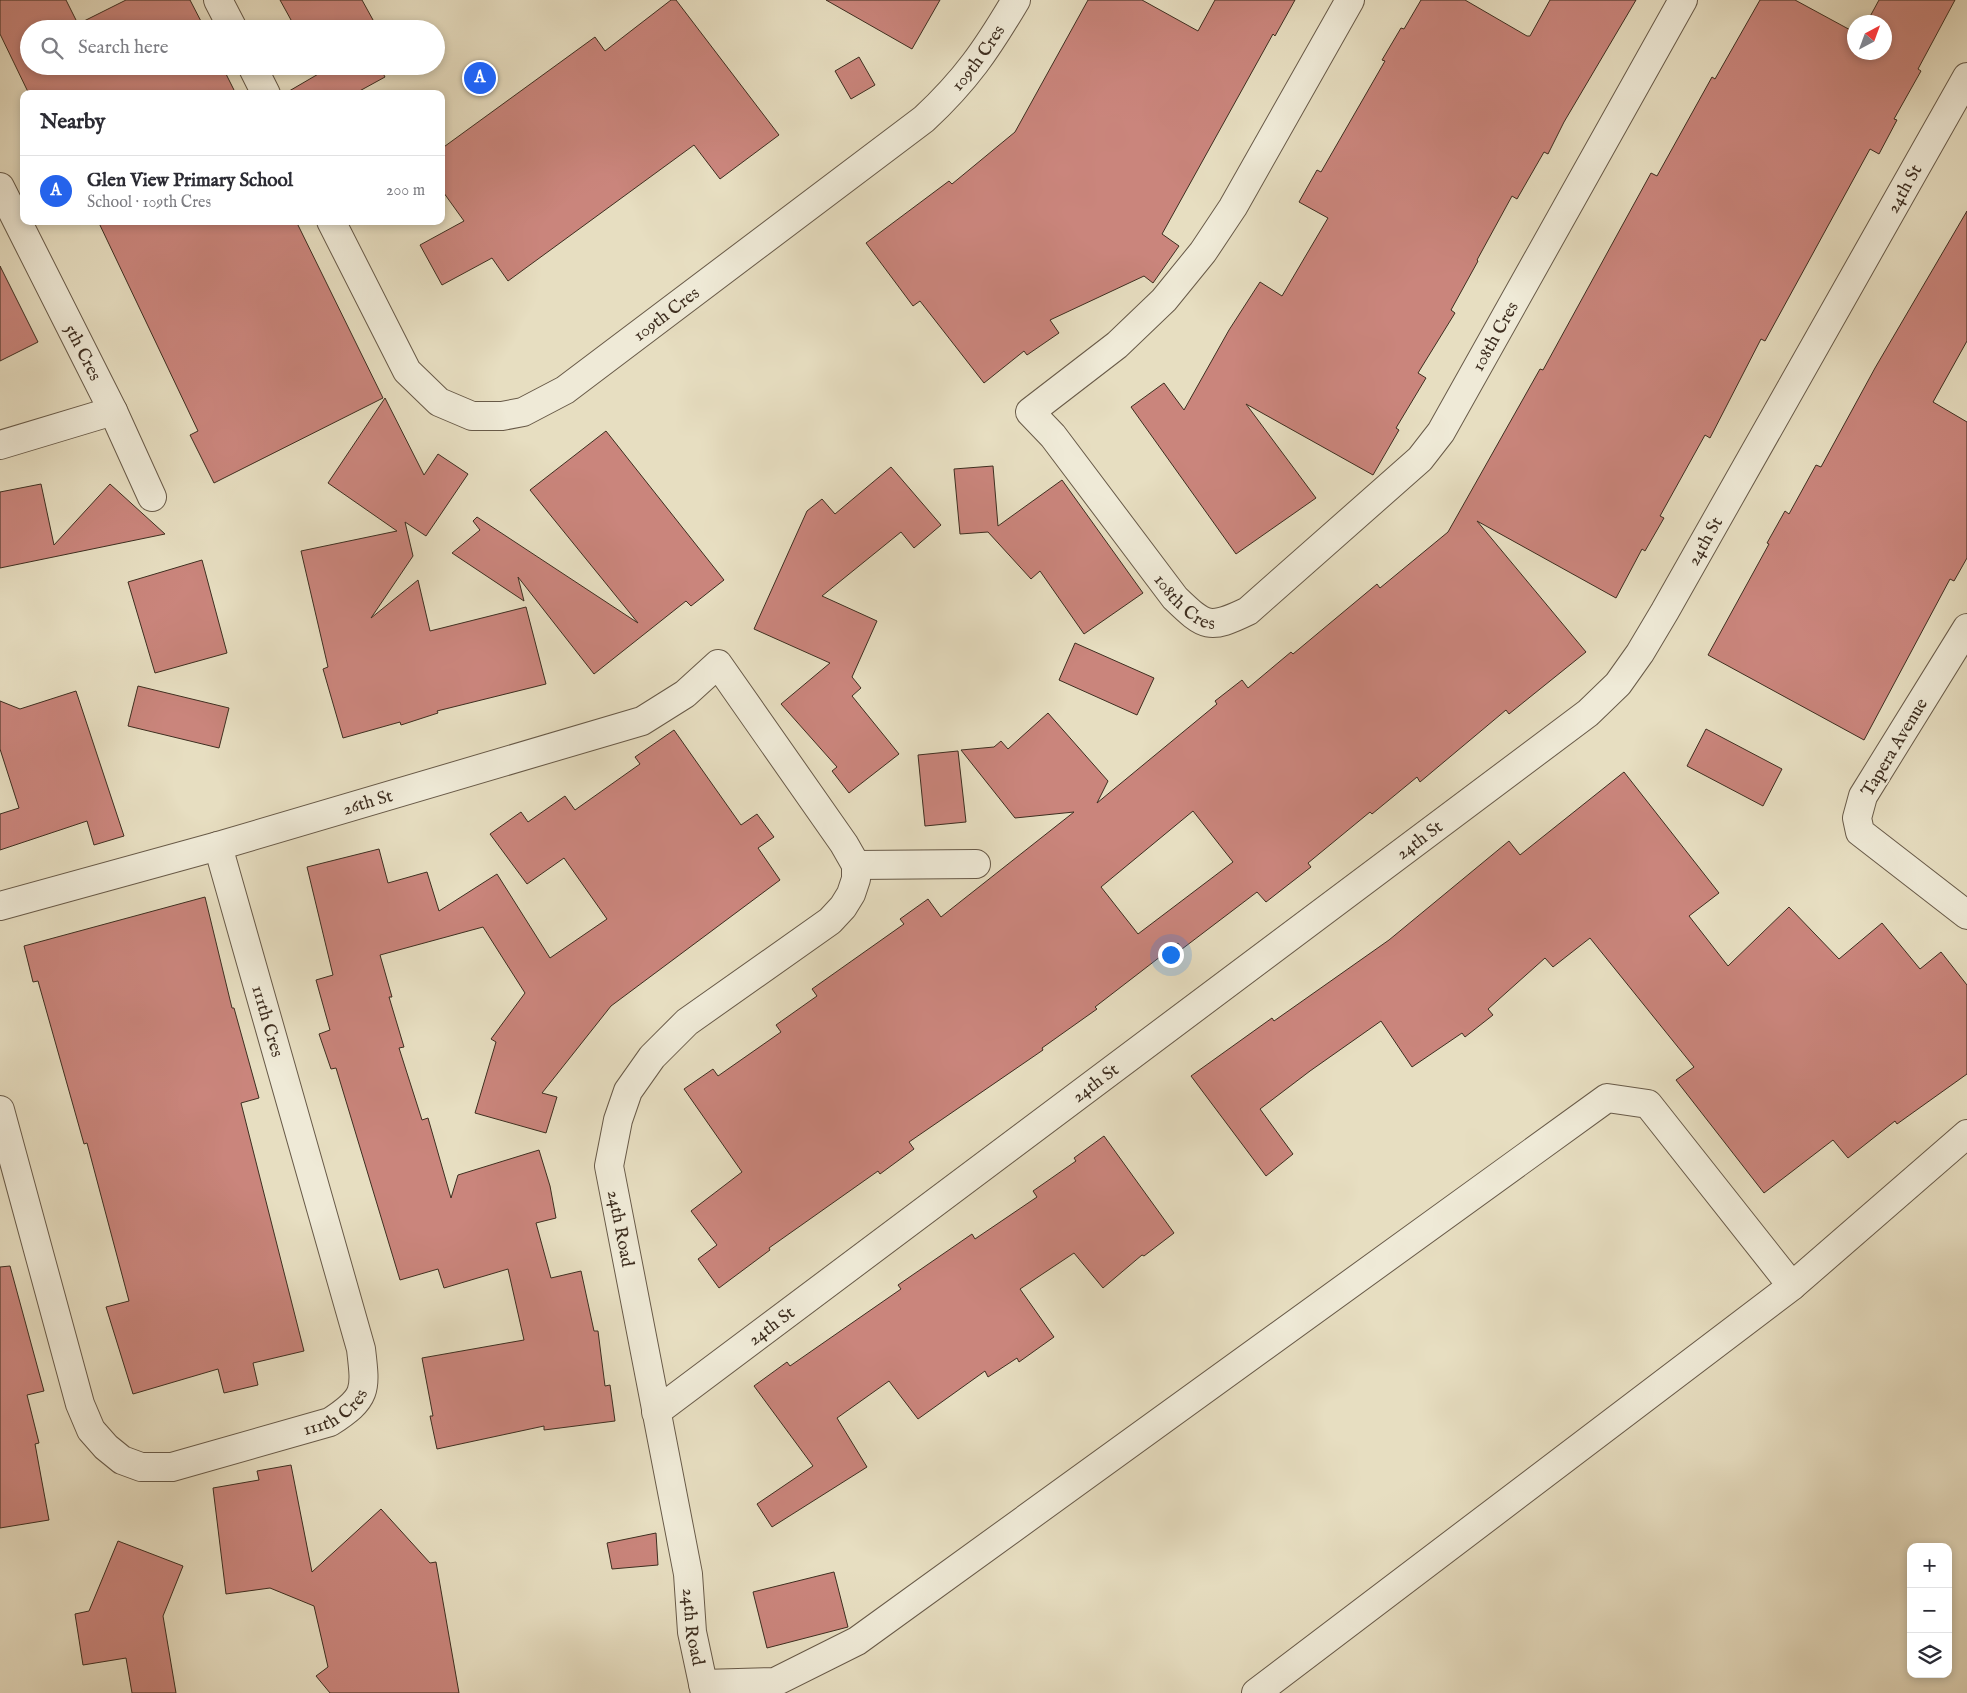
<!DOCTYPE html>
<html lang="en">
<head>
<meta charset="utf-8">
<style>
	body { margin:0; font-family:"IM FELL English",serif; background:#f7f7f7; color:#2b2b33 }
	.controls { position:absolute; right:15px; bottom:15px; display:grid; overflow:hidden; border-radius:10px; box-shadow:0 2px 8px #0003 }
	.controls button { width:45px; height:45px; display:grid; place-items:center; padding:0; border:0; border-bottom:1px solid #e1e1e2; background:#fff; color:#2b2b33; font:25px sans-serif }
	.compass { position:absolute; left:1847px; top:15px; width:45px; height:45px; border-radius:50%; background:#fff; box-shadow:0 2px 8px #0003; rotate:41deg }
	.you { position:absolute; left:1170px; top:954px; width:18px; height:18px; margin:-12px; border:4px solid #fff; border-radius:50%; background:#1a73e8; box-shadow:0 0 0 8px #1a73e833 }
	.badge { display:grid; place-items:center; width:32px; height:32px; border-radius:50%; background:#2563eb; color:#fff; font-size:16px; font-weight:700 }
	.pin { position:absolute; translate:-50% -50%; border:2px solid #fff; box-shadow:0 1px 5px #0006 }
	.list { margin:0; padding:0; list-style:none }
	h2 { display:flex; justify-content:space-between; align-items:center; height:65px; margin:0; padding:0 20px; font-size:21px }
	h2 small { font-size:16px; font-weight:400; color:#7c7c81 }
	.list li { display:grid; grid-template-columns:32px 1fr auto; gap:15px; align-items:center; box-sizing:border-box; height:70px; padding:0 20px; border-top:1px solid #e1e1e2 }
	.list b { display:block; font-size:19px; white-space:nowrap }
	.list p { margin:0; font-size:16px; white-space:nowrap; color:#7c7c81 }
	.list em { font-size:16px; font-style:normal; color:#7c7c81 }
	.icon { flex:none; width:28px; height:28px; fill:none; stroke:currentColor; stroke-width:2; stroke-linecap:round; stroke-linejoin:round }
	.map { position:relative; flex:none; width:1967px; height:1693px; overflow:hidden }
	.search { position:absolute; background:#fff; box-shadow:0 2px 8px #0003; left:20px; top:20px; width:425px; height:55px; display:flex; align-items:center; gap:12px; box-sizing:border-box; padding:0 18px; border-radius:28px; color:#7c7c81; font-size:19px }
	.panel { position:absolute; background:#fff; box-shadow:0 2px 8px #0003; left:20px; top:90px; width:425px; height:135px; border-radius:10px }
	.map>svg:first-child { display:block }
	.building { fill:#ca857c; stroke:#3e2e20; fill-rule:evenodd }
	.lines { fill:none; stroke-linecap:round; stroke-linejoin:round }
	.minor-casing { stroke:#685a48; stroke-width:30 }
	.minor { stroke:#efead7; stroke-width:28 }
	.labels { text-anchor:middle; stroke-width:4.5; stroke-linejoin:round; paint-order:stroke }
	.street-label { font-size:18px; fill:#3e2e20; stroke:#efead7 }
</style>
</head>
<body>
<div class="map">
<svg width="1967" height="1693" viewBox="0 0 1967 1693">
	<rect width="100%" height="100%" fill="#e7dec1"/>
	<filter id="stains"><feTurbulence type="fractalNoise" baseFrequency=".004" numOctaves="4"/><feColorMatrix values="0 0 0 0 .2 0 0 0 0 .09 0 0 0 0 .02 0 0 0 .5 -.17"/></filter>
	<radialGradient id="worn" r=".72"><stop offset=".6" stop-color="#630" stop-opacity="0"/><stop offset="1" stop-color="#630" stop-opacity=".3"/></radialGradient>
	<g class="building">
		<path d="M0,0H66L78,24L126,0H190L205,29H29V66H222L236,94H29L0,34Z"/>
		<path d="M280,0H362L378,29H296Z"/>
		<path d="M671,0H676L779,135L720,179L694,145L508,281L492,258L442,285L420,245L464,221L441,189V149L595,37L605,51Z"/>
		<path d="M826,0H940L912,49Z"/>
		<path d="M1088,0H1142L1198,31L1215,0H1295L1275,36L1273,34L1162,234L1179,246L1153,283L1144,276L1050,320L1059,333L1027,355L1024,351L984,383L920,301L913,306L866,243L949,181L952,184L1015,132Z"/>
		<path d="M1421,0H1465L1527,36H1530L1550,0H1636L1564,122L1548,154L1544,152L1517,199L1512,196L1477,260L1478,261L1451,310L1455,313L1418,373L1426,378L1396,428L1399,430L1373,475L1246,404L1316,498L1236,554L1131,407L1164,383L1184,410L1229,330L1260,282L1282,296L1328,218L1299,202L1317,170L1321,172L1385,61L1382,60L1401,28L1404,29Z"/>
		<path d="M1760,0H1795L1854,32V52H1884V22H1867L1879,0H1955L1918,69L1921,71L1894,119L1897,120L1879,154L1870,149L1765,341L1761,339L1710,438L1705,435L1660,516L1664,518L1645,551L1642,549L1616,598L1477,521L1586,652L1509,714L1506,710L1420,782L1417,777L1372,814L1370,812L1308,863L1311,867L1266,902L1257,892L1182,949L1178,943L1095,1007L1097,1009L1042,1048L1043,1050L909,1142L914,1149L880,1174L878,1171L769,1248L770,1250L719,1288L698,1259L717,1245L691,1211L742,1172L684,1089L713,1069L718,1076L781,1032L776,1025L817,996L812,989L904,924L900,919L928,899L941,917L1074,812L1015,818L961,750L994,747L1001,741L1008,749L1048,713L1108,781L1097,803L1217,704L1215,701L1242,680L1248,688L1291,652L1293,654L1377,584L1380,588L1448,532L1540,369L1543,370L1651,173L1657,176L1712,77L1715,79ZM1193,811L1233,862L1138,934L1101,887Z"/>
		<path d="M859,57L875,85L851,99L835,71Z"/>
		<path d="M332,66H379L385,77L354,94H284Z"/>
		<path d="M1967,211V341L1933,402L1967,422V558L1954,581L1950,579L1864,740L1708,655L1769,544L1767,543L1785,511L1789,514L1816,465L1821,467L1875,368Z"/>
		<path d="M98,221H296L383,398L214,483L190,435L198,431Z"/>
		<path d="M0,266L38,342L0,361Z"/>
		<path d="M385,398L424,475L438,454L468,474L426,536L405,522L413,556L371,618L418,580L430,631L526,607L546,684L437,711L438,713L401,725L400,722L343,738L323,669L328,667L301,551L397,531L328,483Z"/>
		<path d="M606,431L724,580L691,606L686,601L594,674L518,577L524,601L452,553L480,530L473,521L477,517L638,623L530,490Z"/>
		<path d="M993,466L998,526L1062,480L1143,593L1084,634L1040,571L1031,579L988,532L960,534L954,469Z"/>
		<path d="M891,467L941,525L914,548L901,532L822,596L877,621L852,677L861,688L852,696L899,754L849,793L832,771L837,767L781,704L830,663L754,629L807,511L822,499L835,514Z"/>
		<path d="M41,484L54,545L110,484L165,534L0,568V492Z"/>
		<path d="M202,560L227,653L155,673L128,582Z"/>
		<path d="M1075,643L1154,678L1137,715L1059,680Z"/>
		<path d="M138,686L229,708L219,748L128,726Z"/>
		<path d="M76,691L124,836L94,845L87,821L0,850V814L19,808L0,749V701L20,709Z"/>
		<path d="M1706,729L1782,769L1763,806L1687,766Z"/>
		<path d="M674,730L741,825L757,814L774,837L758,848L780,880L611,1006L542,1093L557,1097L546,1133L475,1113L496,1042L491,1039L525,993L483,927L380,955L392,997H389L404,1047L399,1048L422,1120L428,1118L451,1198L458,1175L539,1150L550,1186L556,1218L536,1223L551,1278L581,1271L594,1331H598L605,1386L610,1385L615,1421L544,1430V1426L437,1449L430,1416H433L422,1358L524,1340L508,1269L444,1288L438,1269L400,1280L336,1068L331,1069L319,1034L330,1030L316,980L333,975L307,867L379,849L388,883L427,872L439,911L497,874L550,958L607,919L564,858L527,884L490,834L521,812L528,822L565,796L575,810L640,764L635,757Z"/>
		<path d="M958,751L966,822L925,826L918,755Z"/>
		<path d="M1624,772L1719,893L1689,916L1728,966L1789,907L1839,959L1882,923L1920,969L1941,952L1967,985V1074L1897,1124L1895,1121L1848,1158L1833,1140L1764,1193L1676,1080L1694,1067L1590,938L1553,967L1545,958L1488,1009L1493,1015L1465,1037L1462,1033L1412,1067L1381,1021L1310,1071L1260,1109L1293,1154L1266,1176L1191,1076L1272,1018L1274,1021L1389,940L1509,841L1520,855Z"/>
		<path d="M205,897L232,1008H234L259,1098L241,1103L304,1351L253,1363L258,1385L224,1393L218,1369L133,1394L106,1307L129,1301L87,1143L84,1144L38,981L33,982L24,946Z"/>
		<path d="M1104,1136L1174,1233L1144,1256L1142,1255L1103,1288L1074,1253L1020,1289L1054,1337L1019,1362L1017,1358L988,1377L985,1371L918,1419L889,1381L837,1418L867,1467L772,1527L757,1504L813,1466L754,1386L787,1362L790,1366L901,1289L898,1285L972,1234L975,1239L1037,1197L1033,1191L1076,1161L1074,1158Z"/>
		<path d="M10,1266L44,1391L27,1395L39,1443L35,1444L49,1520L0,1528V1267Z"/>
		<path d="M291,1465L312,1572L381,1509L430,1563L436,1562L459,1693H330L316,1676L328,1667L314,1606L270,1588L226,1594L213,1488L259,1480L257,1471Z"/>
		<path d="M656,1533L658,1565L612,1569L607,1543Z"/>
		<path d="M118,1541L183,1566L163,1616L176,1693H132L126,1658L83,1665L75,1614L89,1611Z"/>
		<path d="M834,1572L848,1627L767,1648L753,1592Z"/>
	</g>
	<g class="lines">
		<g class="minor-casing">
			<g id="minor">
				<path d="M218,0L233,29"/>
				<path id="s1" d="M1350,0L1233,207L1203,252L1164,300L1117,345L1030,412L1053,436L1175,598C1205,627 1209,630 1248,611L1420,459L1441,432L1683,0"/>
				<path d="M252,66L266,94"/>
				<path id="s2" d="M0,187L113,411L152,497"/>
				<path id="s3" d="M331,221L407,371L439,402L472,416H502L523,412L565,390L924,119C966,80 987,49 1016,0"/>
				<path d="M0,445L113,411"/>
				<path d="M1967,628L1863,796L1857,818L1860,832L1967,915"/>
				<path d="M856,865L976,864"/>
				<path id="s4" d="M0,906L218,846L642,721L685,694L718,664L844,844L856,865V879L851,894L843,907L830,921L687,1022L652,1057L628,1091L618,1120L609,1166L688,1574L692,1632L705,1693"/>
				<path id="s5" d="M0,1110L80,1404L91,1430L106,1447L122,1460L141,1467H172L330,1422C367,1398 366,1391 361,1349L218,846"/>
				<path id="s6" d="M656,1412L1588,713L1618,684L1640,653L1665,611L1967,77"/>
				<path d="M703,1684L775,1682L857,1641L1607,1098L1648,1104L1792,1286"/>
				<path d="M1256,1693L1792,1286L1967,1134"/>
			</g>
		</g>
		<use href="#minor" class="minor"/>
	</g>
	<g class="labels">
		<g class="street-label">
			<text dy="6" stroke="none"><textPath href="#s3" startOffset="879">109th Cres</textPath></text>
			<text dy="6" stroke="none"><textPath href="#s6" startOffset="1779">24th St</textPath></text>
			<text dy="6" stroke="none"><textPath href="#s3" startOffset="474">109th Cres</textPath></text>
			<text dy="6" stroke="none"><textPath href="#s1" startOffset="1222">108th Cres</textPath></text>
			<text dy="6" stroke="none"><textPath href="#s2" startOffset="185">5th Cres</textPath></text>
			<text dy="6" stroke="none"><textPath href="#s6" startOffset="1374">24th St</textPath></text>
			<text dy="6" stroke="none"><textPath href="#s1" startOffset="775">108th Cres</textPath></text>
			<text transform="translate(1894 747) rotate(-59)" y="6">Tapera Avenue</text>
			<text dy="6" stroke="none"><textPath href="#s4" startOffset="382">26th St</textPath></text>
			<text dy="6" stroke="none"><textPath href="#s6" startOffset="954">24th St</textPath></text>
			<text transform="translate(268 1021) rotate(74)" y="6">111th Cres</text>
			<text dy="6" stroke="none"><textPath href="#s6" startOffset="549">24th St</textPath></text>
			<text dy="6" stroke="none"><textPath href="#s4" startOffset="1479">24th Road</textPath></text>
			<text dy="6" stroke="none"><textPath href="#s6" startOffset="144">24th St</textPath></text>
			<text dy="6" stroke="none"><textPath href="#s5" startOffset="601">111th Cres</textPath></text>
			<text dy="6" stroke="none"><textPath href="#s4" startOffset="1884">24th Road</textPath></text>
		</g>
	</g>
	<rect width="100%" height="100%" filter="url(#stains)"/>
	<rect width="100%" height="100%" fill="url(#worn)"/>
</svg>
<div class="controls">
<button>+</button>
<button>−</button>
<button><svg class="icon" aria-label="layers" viewBox="0 0 24 24"><path d="M12 4l9 5-9 5-9-5zM3 14l9 5 9-5"/></svg></button>
</div>
<svg class="compass" viewBox="-18 -18 36 36"><path d="M0-13l5 13h-10z" fill="#e53935"/><path d="M0 13l5-13h-10z" fill="#7c7c81"/></svg>
<div class="you"></div>
<div class="pin badge" style="left:480px;top:78px">A</div>
<div class="search"><svg class="icon" aria-label="search" viewBox="0 0 24 24"><circle cx="10" cy="10" r="6"/><path d="M15 15l6 6"/></svg>Search here</div>
<section class="panel">
<h2>Nearby<small></small></h2>
<ul class="list">
<li><span class="badge">A</span><div><b>Glen View Primary School</b><p>School · 109th Cres</p></div><em>200 m</em></li>
</ul>
</section>
</div>
</body>
</html>
